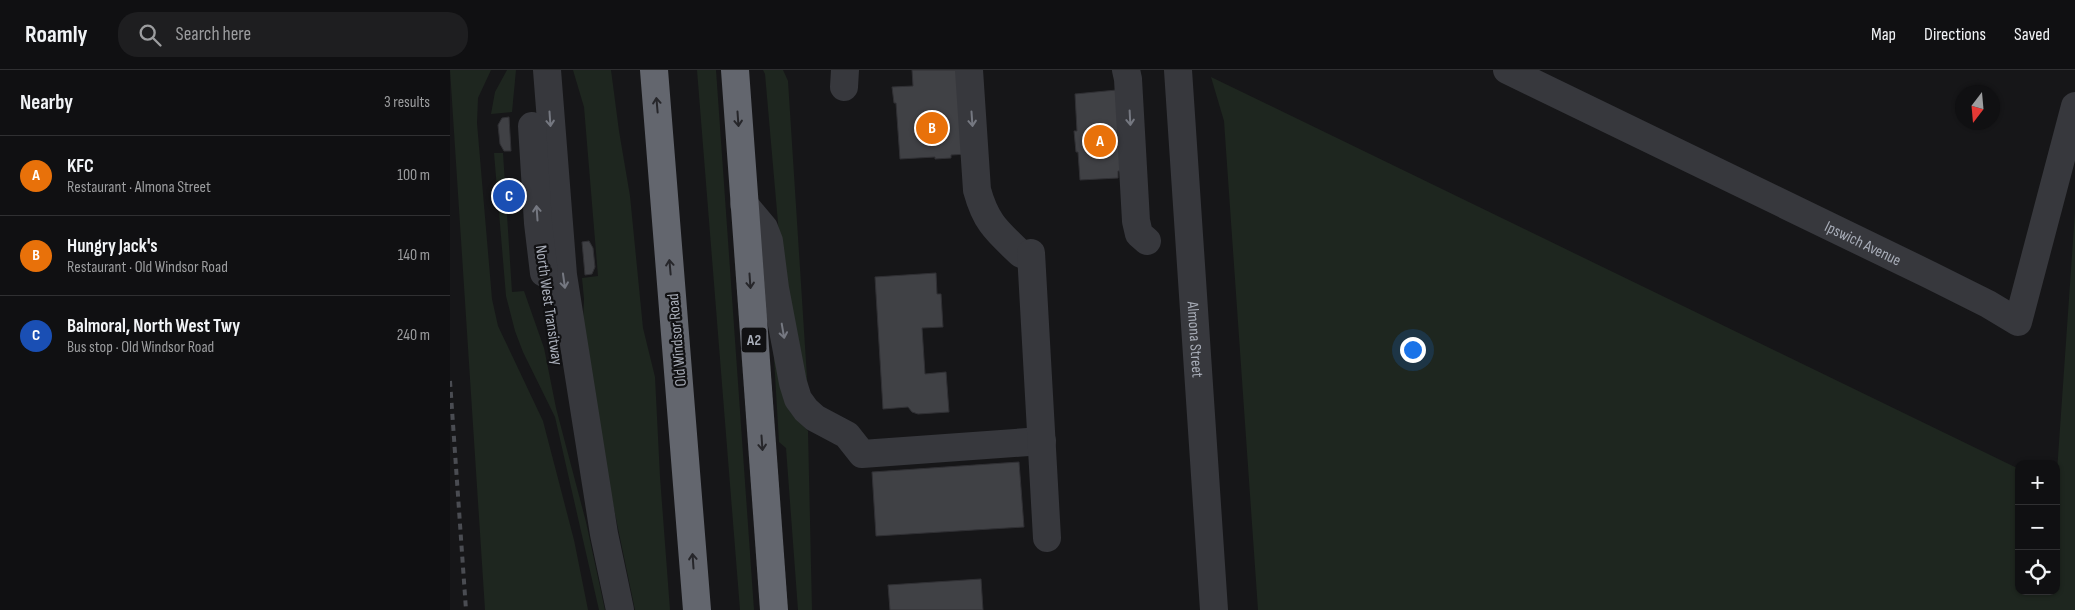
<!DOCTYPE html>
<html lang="en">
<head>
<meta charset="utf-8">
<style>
	body { margin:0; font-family:"Sofia Sans Condensed",sans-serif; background:#1e1e20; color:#f1f3f6 }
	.controls { position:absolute; right:15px; bottom:15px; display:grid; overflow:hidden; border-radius:10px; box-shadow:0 1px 4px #0004 }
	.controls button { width:45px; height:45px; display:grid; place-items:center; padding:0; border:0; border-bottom:1px solid #303032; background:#101012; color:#f1f3f6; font:25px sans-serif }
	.compass { position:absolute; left:1505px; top:15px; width:45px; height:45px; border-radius:50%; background:#101012; box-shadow:0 1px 4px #0004; rotate:196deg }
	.you { position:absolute; left:962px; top:279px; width:18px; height:18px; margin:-12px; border:4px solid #fff; border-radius:50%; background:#1a73e8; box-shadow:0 0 0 8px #1a73e833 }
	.badge { display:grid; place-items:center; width:32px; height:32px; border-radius:50%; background:#db2777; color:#fff; font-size:16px; font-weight:700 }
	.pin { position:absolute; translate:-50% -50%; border:2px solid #fff; box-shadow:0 1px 5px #0006 }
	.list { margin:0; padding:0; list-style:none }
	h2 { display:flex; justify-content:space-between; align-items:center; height:65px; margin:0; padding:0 20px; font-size:21px }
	h2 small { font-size:16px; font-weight:400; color:#9c9d9f }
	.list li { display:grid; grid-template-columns:32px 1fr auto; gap:15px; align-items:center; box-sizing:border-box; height:80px; padding:0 20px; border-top:1px solid #303032 }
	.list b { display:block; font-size:19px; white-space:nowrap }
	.list p { margin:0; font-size:16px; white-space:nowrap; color:#9c9d9f }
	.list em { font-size:16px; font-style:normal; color:#9c9d9f }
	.icon { flex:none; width:28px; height:28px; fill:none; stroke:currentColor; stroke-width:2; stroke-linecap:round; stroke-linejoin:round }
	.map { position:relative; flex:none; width:1625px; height:540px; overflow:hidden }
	header { display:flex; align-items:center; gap:30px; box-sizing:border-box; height:70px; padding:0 25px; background:#101012; border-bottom:1px solid #303032 }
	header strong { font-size:24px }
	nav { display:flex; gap:28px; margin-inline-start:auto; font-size:18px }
	.search { width:350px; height:45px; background:#1e1e20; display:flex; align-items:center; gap:12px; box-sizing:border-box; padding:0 18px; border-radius:20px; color:#9c9d9f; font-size:19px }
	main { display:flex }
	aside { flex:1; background:#101012 }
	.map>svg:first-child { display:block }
	.green { fill:#1e261f }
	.building { fill:#404145; stroke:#303034 }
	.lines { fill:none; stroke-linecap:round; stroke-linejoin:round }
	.minor { stroke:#37383d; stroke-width:28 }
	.highway { stroke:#63666e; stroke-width:28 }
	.rail { stroke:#4a4c52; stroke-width:4; stroke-dasharray:6 5; stroke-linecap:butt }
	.oneway { stroke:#26262a }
	.oneway2 { stroke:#757881 }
	.labels { text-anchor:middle; stroke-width:4.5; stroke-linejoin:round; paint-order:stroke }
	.shield { fill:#111113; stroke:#7b7e86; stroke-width:1 }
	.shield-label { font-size:15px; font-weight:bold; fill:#a8adb8 }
	.street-label { font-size:16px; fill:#a8adb8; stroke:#111113 }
</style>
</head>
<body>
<header>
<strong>Roamly</strong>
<div class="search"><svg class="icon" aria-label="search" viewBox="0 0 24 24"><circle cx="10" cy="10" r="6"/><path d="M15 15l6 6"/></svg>Search here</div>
<nav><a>Map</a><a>Directions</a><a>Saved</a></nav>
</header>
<main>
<aside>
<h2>Nearby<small>3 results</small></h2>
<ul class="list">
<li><span class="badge" style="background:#e8710a">A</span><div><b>KFC</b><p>Restaurant · Almona Street</p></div><em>100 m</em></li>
<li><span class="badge" style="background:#e8710a">B</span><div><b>Hungry Jack's</b><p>Restaurant · Old Windsor Road</p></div><em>140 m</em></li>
<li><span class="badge" style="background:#1a4fb4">C</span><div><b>Balmoral, North West Twy</b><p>Bus stop · Old Windsor Road</p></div><em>240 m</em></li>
</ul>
</aside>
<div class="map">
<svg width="1625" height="540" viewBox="0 0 1625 540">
	<rect width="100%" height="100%" fill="#161618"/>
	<g class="green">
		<path d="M0,0H41L28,28L27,53L42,229L48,256L93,351L124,470L138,540H35Z"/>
		<path d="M57,0H66L62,42L41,44L45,22Z"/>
		<path d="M123,0H161L169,61L180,126L193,258L205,307L210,407L220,540H185L159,415L133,253L134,229L132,208L148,206L134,37Z"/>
		<path d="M247,0H266L304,540H290Z"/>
		<path d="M313,0H333L338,11L358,323L333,210L315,4Z"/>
		<path d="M761,7L1569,399V521H1606V416L1625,142V540H808L774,51Z"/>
		<path d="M44,83H53L62,222L74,221L94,278L106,338L136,452L155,540H149L105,347L73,282L65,261L56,226Z"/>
		<path d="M321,238L331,311L341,343L358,361L362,540H348L336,378L329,372Z"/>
	</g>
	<g class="building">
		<path d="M462,0H512L517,84L501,85V88L485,89V87L450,89L446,33H444L442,17L463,16Z"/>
		<path d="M677,19V101H668V108L630,110L628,82H626L624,61H627L625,24Z"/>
		<path d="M59,47L61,81H54L50,74L48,55L52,48Z"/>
		<path d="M139,171L143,178L145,197L142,204L135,205L132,172Z"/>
		<path d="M486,203L487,224H491L493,257L472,258L475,304L496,302L499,342L468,344L462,342L458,337L433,339L425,207Z"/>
		<path d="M569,392L574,457L426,466L422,402Z"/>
		<path d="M531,509L533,540H440L438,515Z"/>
	</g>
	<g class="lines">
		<g class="minor">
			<path d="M97,0L113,205L154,464L170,540"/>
			<path d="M519,0L527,120C536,153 547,161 571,184"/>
			<path d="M676,0L678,9L686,151L689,164L697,171"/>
			<path id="s1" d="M728,0L764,540"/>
			<path id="s2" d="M1057,0L1480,205L1538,234L1568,252L1625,36"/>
			<path d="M394,17L395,0"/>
			<path d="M82,56L88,153L94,203"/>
			<path d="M294,134L314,158L319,171L325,218L343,313L348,329L356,340L365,348L397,365L412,384L592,371"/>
			<path d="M581,183L597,468"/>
		</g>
		<g class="highway">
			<path d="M204,0L247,540"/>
			<path d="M285,0L324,540"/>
		</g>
		<path class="rail" d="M0,311L16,540"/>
	</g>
	<defs><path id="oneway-shaft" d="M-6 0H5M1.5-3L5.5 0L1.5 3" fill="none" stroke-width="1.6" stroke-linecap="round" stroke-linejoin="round" transform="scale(1.25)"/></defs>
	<g class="oneway">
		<use href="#oneway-shaft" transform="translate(207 35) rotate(-95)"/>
		<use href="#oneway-shaft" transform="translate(288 49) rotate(86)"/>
		<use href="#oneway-shaft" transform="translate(220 197) rotate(-95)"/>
		<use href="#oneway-shaft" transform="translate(300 211) rotate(86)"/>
		<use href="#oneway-shaft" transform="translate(312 373) rotate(86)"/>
		<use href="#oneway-shaft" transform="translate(243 491) rotate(-94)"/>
	</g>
	<g class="oneway2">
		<use href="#oneway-shaft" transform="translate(680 48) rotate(87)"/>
		<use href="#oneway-shaft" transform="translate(100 49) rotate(86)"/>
		<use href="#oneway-shaft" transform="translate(522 49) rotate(86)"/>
		<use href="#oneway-shaft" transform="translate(87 143) rotate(-94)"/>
		<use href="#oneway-shaft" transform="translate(114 211) rotate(82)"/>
		<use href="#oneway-shaft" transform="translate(333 261) rotate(80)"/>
	</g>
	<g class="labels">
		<rect class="shield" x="291.5" y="257.5" width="25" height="25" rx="4"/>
		<g class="shield-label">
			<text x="304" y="275">A2</text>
		</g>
		<g class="street-label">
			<text dy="6" stroke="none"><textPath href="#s2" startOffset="396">Ipswich Avenue</textPath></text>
			<text transform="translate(100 235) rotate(82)" y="6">North West Transitway</text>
			<text transform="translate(226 270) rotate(-95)" y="6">Old Windsor Road</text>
			<text dy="6" stroke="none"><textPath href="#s1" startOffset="270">Almona Street</textPath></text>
		</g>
	</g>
</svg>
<div class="controls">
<button>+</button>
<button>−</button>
<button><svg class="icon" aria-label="locate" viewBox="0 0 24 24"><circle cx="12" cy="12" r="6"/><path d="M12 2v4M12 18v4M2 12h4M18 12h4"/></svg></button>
</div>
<svg class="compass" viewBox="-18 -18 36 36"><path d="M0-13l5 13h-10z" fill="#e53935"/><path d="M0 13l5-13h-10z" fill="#9c9d9f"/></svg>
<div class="you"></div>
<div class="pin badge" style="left:650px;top:71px;background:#e8710a">A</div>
<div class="pin badge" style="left:482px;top:58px;background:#e8710a">B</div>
<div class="pin badge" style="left:59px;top:126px;background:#1a4fb4">C</div>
</div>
</main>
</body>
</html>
